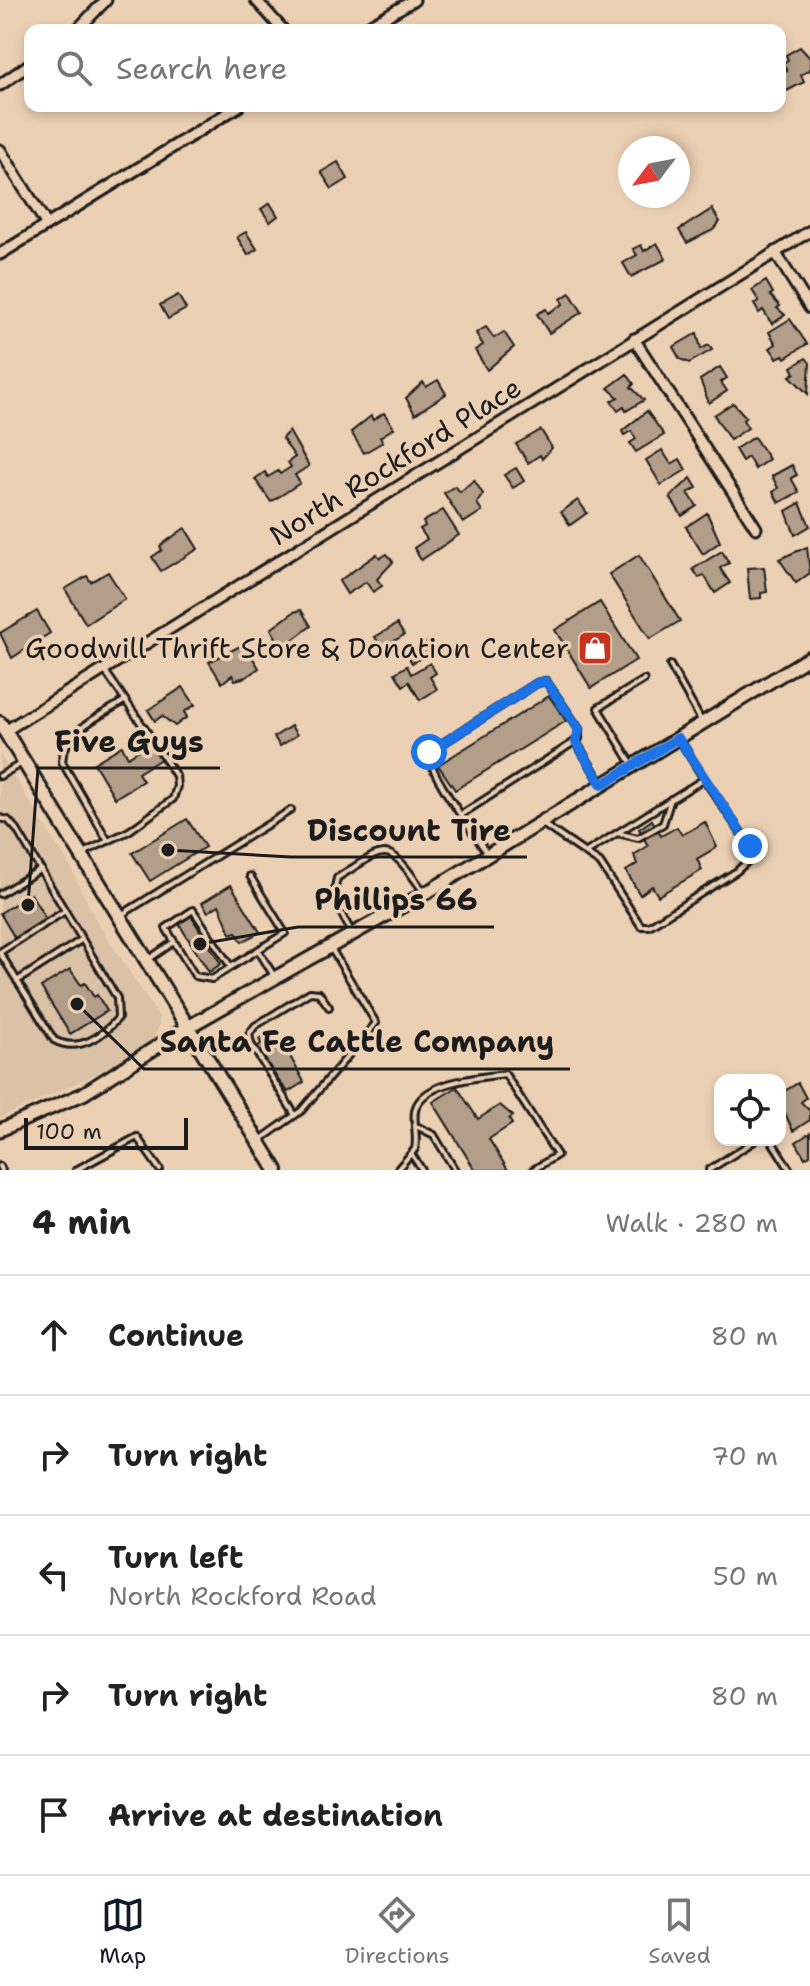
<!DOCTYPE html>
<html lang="en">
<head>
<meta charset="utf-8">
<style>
	body { margin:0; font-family:"Shantell Sans",sans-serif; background:#f6f6f6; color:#222 }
	.controls { position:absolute; right:24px; bottom:24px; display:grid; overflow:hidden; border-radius:16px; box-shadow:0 4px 12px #0003 }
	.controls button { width:72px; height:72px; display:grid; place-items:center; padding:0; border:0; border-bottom:2px solid #e0e0e0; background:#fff; color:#222; font:40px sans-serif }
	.compass { position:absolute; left:618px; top:136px; width:72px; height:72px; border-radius:50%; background:#fff; box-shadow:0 4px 12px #0003; rotate:238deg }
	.scale { position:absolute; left:24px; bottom:20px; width:164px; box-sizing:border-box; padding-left:8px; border:4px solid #1c1c1c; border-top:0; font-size:22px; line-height:28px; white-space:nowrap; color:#1c1c1c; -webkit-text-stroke:6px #ecd0b3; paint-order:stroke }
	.stop { position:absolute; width:24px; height:24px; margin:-18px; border:6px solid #1a73e8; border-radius:50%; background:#fff }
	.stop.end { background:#1a73e8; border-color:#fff; box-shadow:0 2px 8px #0008 }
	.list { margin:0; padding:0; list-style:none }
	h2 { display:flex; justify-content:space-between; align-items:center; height:104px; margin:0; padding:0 32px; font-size:34px }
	h2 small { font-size:26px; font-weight:400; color:#767676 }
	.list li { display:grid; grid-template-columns:52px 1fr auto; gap:24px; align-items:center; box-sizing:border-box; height:120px; padding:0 32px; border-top:2px solid #e0e0e0 }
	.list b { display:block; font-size:30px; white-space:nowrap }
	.list p { margin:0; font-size:26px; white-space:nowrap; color:#767676 }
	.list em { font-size:26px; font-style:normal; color:#767676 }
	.icon { flex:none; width:44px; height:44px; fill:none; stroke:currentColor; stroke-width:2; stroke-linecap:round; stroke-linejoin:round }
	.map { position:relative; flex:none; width:810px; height:1170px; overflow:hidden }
	.search { position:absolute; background:#fff; box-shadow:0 4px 12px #0003; left:24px; right:24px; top:24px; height:88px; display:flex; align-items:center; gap:20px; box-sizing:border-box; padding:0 28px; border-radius:16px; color:#767676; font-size:30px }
	.sheet { height:704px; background:#fff }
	nav { display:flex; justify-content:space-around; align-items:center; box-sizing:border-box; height:112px; border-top:2px solid #e0e0e0; background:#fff; font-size:22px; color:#767676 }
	nav a { display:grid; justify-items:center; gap:4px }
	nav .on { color:#111827 }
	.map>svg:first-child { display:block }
	.built { fill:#dbc1a6 }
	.building { fill:#b29e89; stroke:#1c1c1c; stroke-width:2 }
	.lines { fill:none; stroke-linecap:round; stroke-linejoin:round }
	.service-casing { stroke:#1c1c1c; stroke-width:10 }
	.minor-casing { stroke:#1c1c1c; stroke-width:15 }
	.tertiary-casing { stroke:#1c1c1c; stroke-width:17 }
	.secondary-casing { stroke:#1c1c1c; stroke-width:18 }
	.service { stroke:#ecd0b3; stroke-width:4 }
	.minor { stroke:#ecd0b3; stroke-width:9 }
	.tertiary { stroke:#ecd0b3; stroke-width:11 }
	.secondary { stroke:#ecd0b3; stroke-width:12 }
	.route { stroke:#1a73e8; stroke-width:10 }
	.labels { text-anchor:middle; stroke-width:7; stroke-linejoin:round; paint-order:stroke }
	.street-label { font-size:28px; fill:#1c1c1c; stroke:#ecd0b3 }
	.poi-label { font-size:28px; fill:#1c1c1c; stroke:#ecd0b3; text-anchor:end }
	.leader { fill:none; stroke:#1c1c1c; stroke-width:3 }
	.callout-dot { fill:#1c1c1c; stroke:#ecd0b3; stroke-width:3 }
	.callout-label { font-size:30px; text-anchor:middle; font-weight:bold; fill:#1c1c1c; stroke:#ecd0b3; stroke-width:7; stroke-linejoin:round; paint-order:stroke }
</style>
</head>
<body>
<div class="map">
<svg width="810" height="1170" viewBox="0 0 810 1170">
	<rect width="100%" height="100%" fill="#ecd0b3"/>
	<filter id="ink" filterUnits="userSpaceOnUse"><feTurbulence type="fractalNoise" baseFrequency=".0125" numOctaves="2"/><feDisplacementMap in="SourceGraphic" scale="16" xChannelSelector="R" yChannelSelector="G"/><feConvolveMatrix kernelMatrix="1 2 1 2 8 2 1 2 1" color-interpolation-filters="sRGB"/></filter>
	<g filter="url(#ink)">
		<path class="built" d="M0,754L71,868L94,917L159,1017V1025L153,1041L98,1073L0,1118Z"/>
		<g class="building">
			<path d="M800,47L810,58V70L801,75L804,82L785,92L780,83V75L787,71L783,63L788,60L786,55Z"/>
			<path d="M338,162L348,179L332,189L321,172Z"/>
			<path d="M270,203L278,216L270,222L261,209Z"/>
			<path d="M712,209L720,222L713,230L687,243L679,230Z"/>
			<path d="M246,232L257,249L248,255L237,237Z"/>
			<path d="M657,243L666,259L631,277L623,263L637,255L633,249L641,245L644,251Z"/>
			<path d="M766,281L773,293L770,295L780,306L777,308L785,315L772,324L763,310L759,313L754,304L759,301L752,290Z"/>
			<path d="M570,293L582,312L549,333L537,314L546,309L548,313L563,304L561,299Z"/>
			<path d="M178,295L186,309L168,319L160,305Z"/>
			<path d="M790,319L807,344L785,358L783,355L777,358L770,348L776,344L769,332Z"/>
			<path d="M486,327L494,338L504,332L514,347L487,370L475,350L483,345L476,333Z"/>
			<path d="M697,333L701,349L709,345L712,350L689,363L680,359L673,347Z"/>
			<path d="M806,358L810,363L808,394L790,376L795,373L792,367Z"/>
			<path d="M720,367L727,378L721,382L727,391L709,403L700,380Z"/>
			<path d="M627,374L634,384L631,387L644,400L626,411L624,407L618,411L611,401L618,397L608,388Z"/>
			<path d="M438,380L446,394L415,414L406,398L423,382L426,387Z"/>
			<path d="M733,403L746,417L743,420L748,428L730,440L714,415Z"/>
			<path d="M647,411L664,435L636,452L630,443L636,439L631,431L624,435L622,431Z"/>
			<path d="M384,413L394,428L380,437L383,442L364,453L351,432L371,416L373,420Z"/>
			<path d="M541,430L552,448L542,459L540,455L528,463L516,444Z"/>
			<path d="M289,431L309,466L295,475L300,483L271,502L255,479L265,472L268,477L278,471L280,474L291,467L288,462L295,457L282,438Z"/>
			<path d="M754,437L769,459L755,469L748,457L742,461L735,449Z"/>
			<path d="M662,450L671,464L680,459L686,470L661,485L646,460Z"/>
			<path d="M792,465L797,475L791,478L799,492L779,503L773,492L778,488L772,476Z"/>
			<path d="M516,468L524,481L513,488L504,475Z"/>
			<path d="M691,478L697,488L688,493L697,506L682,516L670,497Z"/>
			<path d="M474,480L483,494L477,503L482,511L463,523L444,493L455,486L460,492Z"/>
			<path d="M578,500L587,513L570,525L561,512Z"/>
			<path d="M800,503L810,526L795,535L786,511Z"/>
			<path d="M443,510L459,535L421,560L414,548L427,539L420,529L425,526L423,522Z"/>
			<path d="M707,513L720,542L703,554L686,527Z"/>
			<path d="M185,528L198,549L161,571L152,557L162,550L160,546Z"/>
			<path d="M807,547L810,573L796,583L779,559Z"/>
			<path d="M722,551L729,563L720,568L730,583L715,593L704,575L699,578L693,569Z"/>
			<path d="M377,554L380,558L387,554L393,562L377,579L382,586L373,592L366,582L347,594L339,581Z"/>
			<path d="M639,555L680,621L650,639L609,574Z"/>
			<path d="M764,567L767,592L761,593V598L750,599L747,568Z"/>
			<path d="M108,572L125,599L86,624L65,589L87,576L91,582Z"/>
			<path d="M600,602L636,660L591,688L555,630Z"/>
			<path d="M301,610L311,626L282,648L271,629L294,612Z"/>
			<path d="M37,611L50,633L12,658L0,633Z"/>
			<path d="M397,624L404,635L382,648L375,637Z"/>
			<path d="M431,640L436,649L412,663L407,654Z"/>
			<path d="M244,644L259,668L246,677L235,680L232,675L222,683L209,662Z"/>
			<path d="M430,663L436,673L430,677L437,689L420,700L409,682L403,686L395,673L407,666L411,674Z"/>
			<path d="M183,687L195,705L184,712L187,717L175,726L162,716L155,721L148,710Z"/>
			<path d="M549,696L566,721L455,790L438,765Z"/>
			<path d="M291,726L297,735L280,746L274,737Z"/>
			<path d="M151,742L161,759L138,773L143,781L115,798L94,763L122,746L128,757Z"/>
			<path d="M187,819L205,847L150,881L132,853Z"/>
			<path d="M652,820L661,836L677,827L682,835L705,822L717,847L697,859L702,870L658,896L652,886L640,895L626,871L637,864L634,855L648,846L639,829Z"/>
			<path d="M231,885L260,932L242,942L236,932L231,934L219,905L208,912L202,903Z"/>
			<path d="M31,894L47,921L16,940L0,913Z"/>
			<path d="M191,916L221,964L209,972L179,924Z"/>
			<path d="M70,969L81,985L85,983L94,997L97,995L107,1011L70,1034L41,987Z"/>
			<path d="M268,1033L281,1047L284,1045L304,1082L288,1092L270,1071L257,1047L261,1044L259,1039Z"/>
			<path d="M798,1083L806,1098L801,1102L810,1111V1120L793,1131L785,1113L780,1116V1094Z"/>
			<path d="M457,1087L478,1119L500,1105L513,1116L509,1119L512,1124L489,1139L508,1170H475L433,1102Z"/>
			<path d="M810,1133V1155L805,1158L796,1142Z"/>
		</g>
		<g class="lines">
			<g class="service-casing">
				<g id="service">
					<path d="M670,665L702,722"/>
					<path d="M576,742L602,784"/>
					<path d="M632,764L598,708L644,680"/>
					<path d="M0,776L22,763"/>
					<path d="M462,814L579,739V729L546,681L537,683L429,752C427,772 474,833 487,853"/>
					<path d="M0,818L8,820L17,830L117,998L118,1018C102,1037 78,1053 54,1040L0,953"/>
					<path d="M544,825L585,853L704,779L680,740"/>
					<path d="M617,833L638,838L663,824L671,799"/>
					<path d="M108,841L62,762C63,731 101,716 124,701"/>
					<path d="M83,853L129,831L173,799L177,786L176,776L152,739L105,671"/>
					<path d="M585,853L600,863L641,926H649L737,871L750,859V846L704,779"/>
					<path d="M0,894L41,869"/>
					<path d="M121,915L291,810"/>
					<path d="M351,931C341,913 331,899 337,878C388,846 386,839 423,891"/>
					<path d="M258,950L274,976"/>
					<path d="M0,952L65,911"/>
					<path d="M149,959L174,942"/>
					<path d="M231,967L193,910L166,928L195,976L212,979L285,933L250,876"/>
					<path d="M17,981L81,940"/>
					<path d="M295,1115L251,1044L249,1034L255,1026L310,992L319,993L329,1007"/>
					<path d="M416,1126L434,1135L455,1170"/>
					<path d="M260,1140L301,1111L376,1023L332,950"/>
					<path d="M771,1140L790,1170"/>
					<path d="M412,1155L422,1170"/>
					<path d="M0,1166L2,1170"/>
					<path d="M76,1170L137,1137L160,1170"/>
					<path d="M397,1170L415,1149C418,1136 413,1124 415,1111C420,1081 482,1077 505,1074L557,1155L533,1170"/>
					<path d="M709,1170L756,1140"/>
				</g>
			</g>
			<g class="minor-casing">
				<g id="minor">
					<path d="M256,0L283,30"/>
					<path d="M77,30L106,0"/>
					<path d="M362,30L414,0"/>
					<path d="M0,85L30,64"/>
					<path d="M0,150L47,225"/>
					<path d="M775,252L810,308"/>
					<path d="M0,254L239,106"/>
					<path d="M634,339L756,528"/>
					<path d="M5,731L810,231"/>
				</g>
			</g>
			<g class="tertiary-casing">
				<path id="tertiary" d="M0,1130L83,1094L188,1027L436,887L810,657"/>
			</g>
			<g class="secondary-casing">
				<path id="secondary" d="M0,723L276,1170"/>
			</g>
			<use href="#service" class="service"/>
			<use href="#minor" class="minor"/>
			<use href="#tertiary" class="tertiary"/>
			<use href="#secondary" class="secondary"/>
		</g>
	</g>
	<g class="lines" filter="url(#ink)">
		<path class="route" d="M429,752L537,683L546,681L579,729L576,742L602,785L678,738L750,846"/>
	</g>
	<defs>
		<g id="shop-square" transform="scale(1.8)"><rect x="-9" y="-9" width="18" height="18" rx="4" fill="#c8321e" stroke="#ecd0b3"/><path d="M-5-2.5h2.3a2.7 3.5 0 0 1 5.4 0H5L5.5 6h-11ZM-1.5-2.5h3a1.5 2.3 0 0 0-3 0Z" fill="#fff"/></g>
	</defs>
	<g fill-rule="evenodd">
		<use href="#shop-square" x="595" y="648"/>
	</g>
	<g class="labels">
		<g class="street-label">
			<text transform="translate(395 461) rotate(-32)" y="10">North Rockford Place</text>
		</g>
		<g class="poi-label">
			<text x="569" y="658">Goodwill Thrift Store &amp; Donation Center</text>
		</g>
	</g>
	<path class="leader" d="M28 905L38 768H220M168 850L291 857H527M200 944L298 927H494M77 1004L144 1069H570"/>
	<g class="callout-dot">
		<circle cx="28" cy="905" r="8"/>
		<circle cx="168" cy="850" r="8"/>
		<circle cx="200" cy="944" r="8"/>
		<circle cx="77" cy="1004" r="8"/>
	</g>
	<g class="callout-label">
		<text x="129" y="752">Five Guys</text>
		<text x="409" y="841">Discount Tire</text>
		<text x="396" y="910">Phillips 66</text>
		<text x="357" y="1052">Santa Fe Cattle Company</text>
	</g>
</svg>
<div class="controls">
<button><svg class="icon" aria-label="locate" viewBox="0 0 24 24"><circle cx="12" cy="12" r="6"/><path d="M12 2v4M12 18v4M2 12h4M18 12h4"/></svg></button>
</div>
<svg class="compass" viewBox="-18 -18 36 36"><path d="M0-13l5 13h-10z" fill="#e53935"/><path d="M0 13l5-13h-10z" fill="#767676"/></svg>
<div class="scale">100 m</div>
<div class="stop" style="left:429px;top:752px"></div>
<div class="stop end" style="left:750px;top:846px"></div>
<div class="search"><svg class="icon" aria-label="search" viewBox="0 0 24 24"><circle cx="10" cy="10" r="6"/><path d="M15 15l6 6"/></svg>Search here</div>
</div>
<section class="sheet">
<h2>4 min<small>Walk · 280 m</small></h2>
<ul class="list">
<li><svg class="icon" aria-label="ahead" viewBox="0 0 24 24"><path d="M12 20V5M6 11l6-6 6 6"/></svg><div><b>Continue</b></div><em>80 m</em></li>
<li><svg class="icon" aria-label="right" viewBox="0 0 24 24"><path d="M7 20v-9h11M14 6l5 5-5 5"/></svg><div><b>Turn right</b></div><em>70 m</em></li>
<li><svg class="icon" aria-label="left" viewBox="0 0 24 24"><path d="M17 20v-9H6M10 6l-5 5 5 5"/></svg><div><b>Turn left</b><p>North Rockford Road</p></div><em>50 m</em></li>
<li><svg class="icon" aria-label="right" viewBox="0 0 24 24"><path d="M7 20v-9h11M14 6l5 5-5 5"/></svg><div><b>Turn right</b></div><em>80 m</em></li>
<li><svg class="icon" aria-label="arrive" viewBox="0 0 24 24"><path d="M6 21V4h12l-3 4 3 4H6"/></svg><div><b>Arrive at destination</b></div></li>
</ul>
</section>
<nav>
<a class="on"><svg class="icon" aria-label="map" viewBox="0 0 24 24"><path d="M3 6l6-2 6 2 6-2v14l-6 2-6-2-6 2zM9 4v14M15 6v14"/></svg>Map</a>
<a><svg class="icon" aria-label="directions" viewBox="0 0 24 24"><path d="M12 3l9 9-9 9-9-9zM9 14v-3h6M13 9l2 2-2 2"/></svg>Directions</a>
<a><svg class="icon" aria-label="saved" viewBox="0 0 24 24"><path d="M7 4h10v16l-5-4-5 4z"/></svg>Saved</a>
</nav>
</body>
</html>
